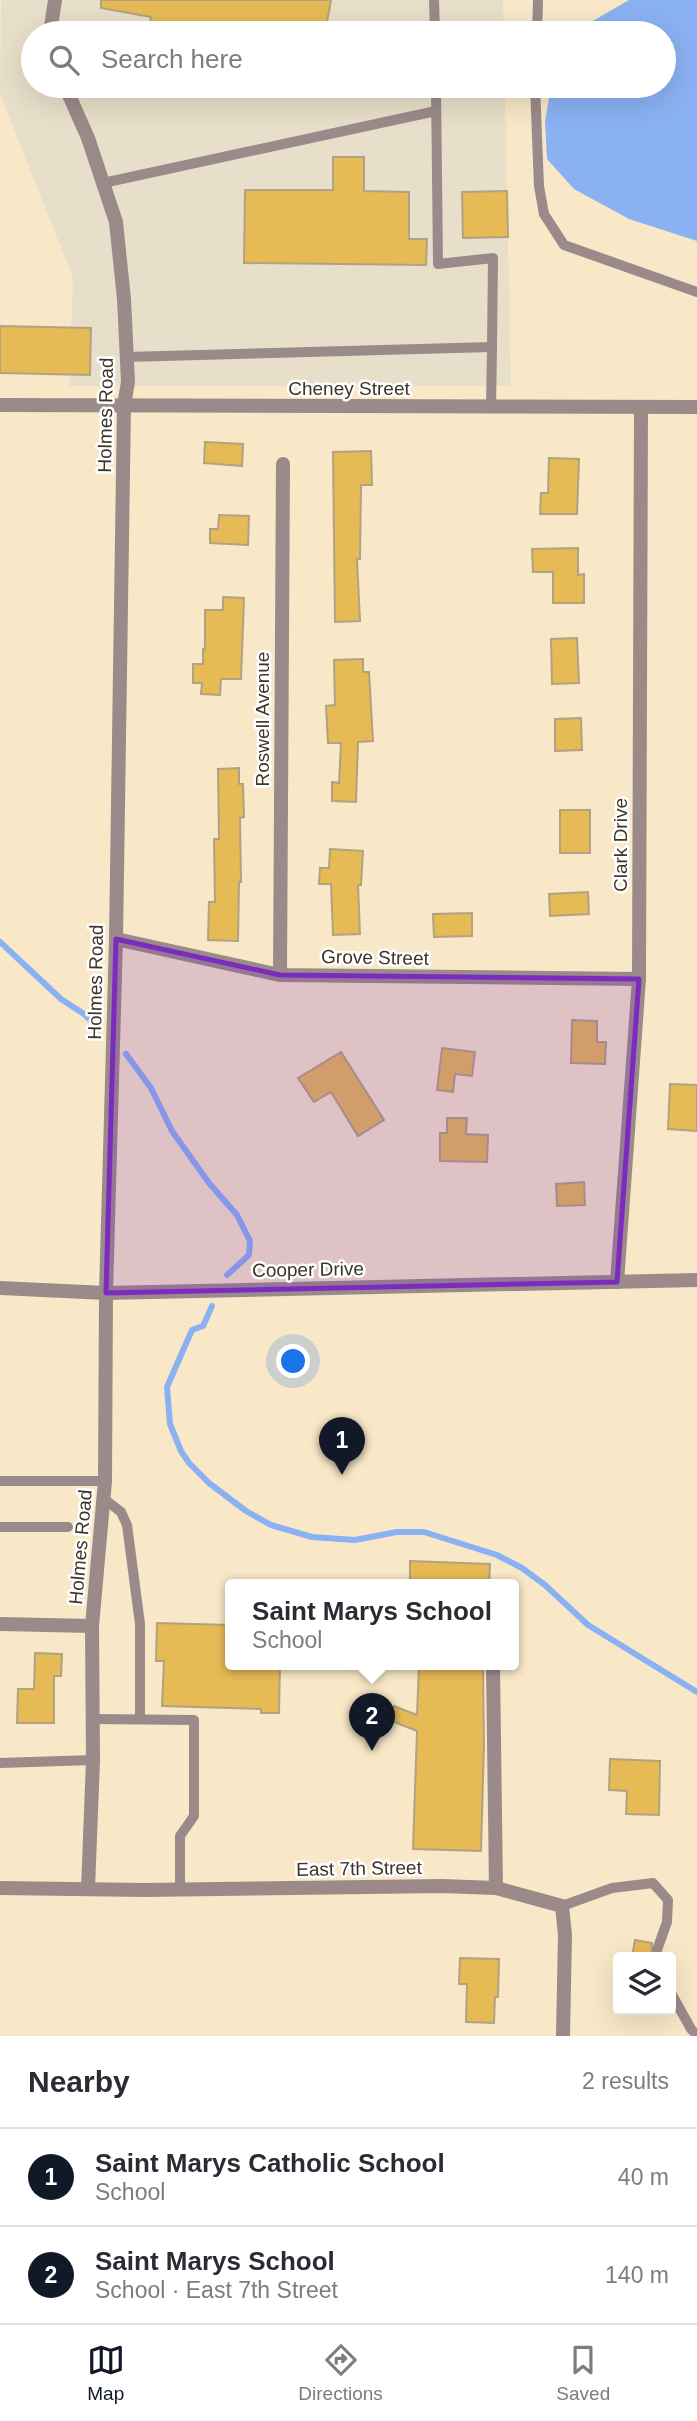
<!DOCTYPE html>
<html lang="en">
<head>
<meta charset="utf-8">
<style>
	body { margin:0; font-family:Arial,sans-serif; background:#f2f2f3; color:#2b2b33 }
	.controls { position:absolute; right:21px; bottom:21px; display:grid; overflow:hidden; border-radius:7px; box-shadow:0 7px 28px #0002 }
	.controls button { width:63px; height:63px; display:grid; place-items:center; padding:0; border:0; border-bottom:2px solid #e1e1e2; background:#fff; color:#2b2b33; font:35px sans-serif }
	.you { position:absolute; left:294px; top:1362px; width:24px; height:24px; margin:-18px; border:5px solid #fff; border-radius:50%; background:#1a73e8; box-shadow:0 0 0 10px #1a73e833 }
	.badge { display:grid; place-items:center; width:46px; height:46px; border-radius:50%; background:#111827; color:#fff; font-size:23px; font-weight:700 }
	.pin { position:absolute; translate:-50% -58px; filter:drop-shadow(0 2px 4px #0008) }
	.pin::after { content:''; position:absolute; top:37px; width:24px; height:21px; background:inherit; clip-path:polygon(0 0,100% 0,50% 100%) }
	.popup { position:absolute; left:225px; top:1579px; width:294px; height:91px; box-sizing:border-box; display:grid; place-content:center; border-radius:7px; background:#fff; filter:drop-shadow(0 2px 5px #0005); font-size:23px; white-space:nowrap; color:#7c7c81 }
	.popup b { font-size:26px; color:#2b2b33 }
	.popup::after { content:''; position:absolute; left:50%; top:100%; margin-left:-14px; border:14px solid transparent; border-top-color:#fff }
	.list { margin:0; padding:0; list-style:none }
	h2 { display:flex; justify-content:space-between; align-items:center; height:91px; margin:0; padding:0 28px; font-size:30px }
	h2 small { font-size:23px; font-weight:400; color:#7c7c81 }
	.list li { display:grid; grid-template-columns:46px 1fr auto; gap:21px; align-items:center; box-sizing:border-box; height:98px; padding:0 28px; border-top:2px solid #e1e1e2 }
	.list b { display:block; font-size:26px; white-space:nowrap }
	.list p { margin:0; font-size:23px; white-space:nowrap; color:#7c7c81 }
	.list em { font-size:23px; font-style:normal; color:#7c7c81 }
	.icon { flex:none; width:38px; height:38px; fill:none; stroke:currentColor; stroke-width:2; stroke-linecap:round; stroke-linejoin:round }
	.map { position:relative; flex:none; width:697px; height:2036px; overflow:hidden }
	.search { position:absolute; background:#fff; box-shadow:0 7px 28px #0002; left:21px; right:21px; top:21px; height:77px; display:flex; align-items:center; gap:18px; box-sizing:border-box; padding:0 24px; border-radius:38px; color:#7c7c81; font-size:26px }
	.sheet { height:287px; background:#fff }
	nav { display:flex; justify-content:space-around; align-items:center; box-sizing:border-box; height:98px; border-top:2px solid #e1e1e2; background:#fff; font-size:19px; color:#7c7c81 }
	nav a { display:grid; justify-items:center; gap:4px }
	nav .on { color:#111827 }
	.map>svg:first-child { display:block }
	.industrial { fill:#e8dfca }
	.water { fill:#8ab1f2 }
	.lines { fill:none; stroke-linecap:round; stroke-linejoin:round }
	.stream { stroke:#8ab1f2; stroke-width:6 }
	.building { fill:#e6ba55; stroke:#b1a283; stroke-width:2 }
	.service { stroke:#9b8a8a; stroke-width:10 }
	.minor { stroke:#9b8a8a; stroke-width:14 }
	.marked { fill:#7b2cbf; fill-opacity:0.2; stroke:#7b2cbf; stroke-width:5; stroke-linejoin:round }
	.labels { text-anchor:middle; stroke-width:5; stroke-linejoin:round; paint-order:stroke }
	.street-label { font-size:19px; fill:#3c3529; stroke:#fff }
</style>
</head>
<body>
<div class="map">
<svg width="697" height="2036" viewBox="0 0 697 2036">
	<rect width="100%" height="100%" fill="#f8e8c7"/>
	<path class="industrial" d="M1,0H503L504,33H33V86H505L511,386H69L73,278L0,94Z"/>
	<path class="water" d="M629,0H697V241L629,219L574,189L547,159L545,122L551,86H664V33H572Z"/>
	<g class="lines">
		<g class="stream">
			<path d="M0,942L61,999L84,1014L99,1028"/>
			<path d="M126,1054L151,1088L172,1131L209,1183L237,1215L250,1241L249,1255L227,1275"/>
			<path d="M212,1306L203,1326L192,1330L167,1387L170,1424L181,1451L189,1463L209,1483L246,1511L271,1525L312,1537L355,1540L397,1532H424L497,1555L522,1568L545,1585L588,1625L697,1692"/>
		</g>
	</g>
	<g class="building">
		<path d="M101,0H331L325,33H148L151,17L101,8Z"/>
		<path d="M333,157H364V191L409,192V239H427L426,265L244,263L245,190H333Z"/>
		<path d="M507,191L508,237L463,238L462,192Z"/>
		<path d="M0,326L91,328L90,375L0,373Z"/>
		<path d="M205,442L243,444L242,466L204,463Z"/>
		<path d="M371,451L372,485H361L360,559H357L360,621L335,622L333,452Z"/>
		<path d="M549,458L579,459L577,514H540L541,493H548Z"/>
		<path d="M219,515L249,516L248,545L210,543V529H218Z"/>
		<path d="M578,548V575L584,574V603H553V572H533L532,549Z"/>
		<path d="M223,597L244,598L241,679H221L220,695L201,694L202,683H193V664H203V649L205,650V610H223Z"/>
		<path d="M577,638L579,683L552,684L551,639Z"/>
		<path d="M363,659V672H369L373,741L358,742L356,802L332,801V782L339,783L341,743H328L326,706L335,705L334,660Z"/>
		<path d="M581,718L582,750L555,751V719Z"/>
		<path d="M239,768V784H243L244,817L240,818L241,882H239L238,941L208,940L209,902H215L214,839H219L218,769Z"/>
		<rect x="560" y="810" width="30" height="43"/>
		<path d="M330,849L363,851L361,885H358L360,934L333,935L331,884H319L320,868H329Z"/>
		<path d="M588,892L589,914L550,916L549,894Z"/>
		<path d="M472,913V936L434,937L433,914Z"/>
		<path d="M572,1020L597,1021V1042H606L605,1064L571,1063Z"/>
		<path d="M442,1048L475,1052L472,1076L455,1074L453,1092L437,1090Z"/>
		<path d="M341,1052L384,1120L358,1136L331,1092L314,1102L298,1078Z"/>
		<path d="M670,1084L697,1085V1131L668,1129Z"/>
		<path d="M447,1118H467L466,1134L488,1135L487,1162L440,1161V1133H447Z"/>
		<path d="M584,1182L585,1205L557,1206L556,1184Z"/>
		<path d="M410,1561L490,1564L489,1585H410Z"/>
		<path d="M157,1623L230,1625V1665H280L279,1713H261V1709L162,1706L164,1661H156Z"/>
		<path d="M35,1653L62,1654L61,1676H54V1723H17L18,1689H34Z"/>
		<path d="M419,1665H483L484,1744L481,1851L413,1849L417,1731L389,1720L394,1706L417,1715Z"/>
		<path d="M610,1759L660,1761L659,1815L626,1814L627,1791L609,1790Z"/>
		<path d="M635,1940L652,1943L651,1957H632Z"/>
		<path d="M460,1958L499,1959L498,1997H495L494,2023L466,2022L467,1984H459Z"/>
	</g>
	<g class="lines">
		<g class="service">
			<path d="M434,0L435,33"/>
			<path d="M537,33L538,0"/>
			<path d="M535,86L539,186L544,214L564,245L697,292"/>
			<path d="M103,183L436,111"/>
			<path d="M125,357L492,347L493,258L438,264L436,86"/>
			<path d="M491,407L492,347"/>
			<path d="M0,1481H105"/>
			<path d="M103,1498L121,1512L127,1525L140,1624V1719"/>
			<path d="M0,1527H68"/>
			<path d="M93,1719L194,1720V1816L180,1836V1889"/>
			<path d="M0,1763L93,1760"/>
			<path d="M562,1906L612,1888L653,1883L668,1900L667,1922L657,1950L658,1957"/>
			<path d="M671,1993L691,2029L697,2035"/>
		</g>
		<g class="minor">
			<path d="M50,33L55,0"/>
			<path d="M65,86L88,138L116,222L124,299L128,382L124,405L116,939L106,1293L105,1481L92,1626L93,1760L88,1889"/>
			<path d="M0,405L697,407"/>
			<path d="M116,939L280,975L639,979"/>
			<path d="M280,975L283,464"/>
			<path d="M617,1282L639,979L641,407"/>
			<path d="M0,1288L106,1293L697,1280"/>
			<path d="M0,1624L92,1626"/>
			<path d="M493,1665L496,1888"/>
			<path d="M0,1888L145,1890L442,1886L496,1888L562,1906L565,1935L563,2036"/>
		</g>
	</g>
	<path class="marked" d="M116,939L280,975L639,979L617,1282L106,1293Z"/>
	<g class="labels">
		<g class="street-label">
			<text x="349" y="395">Cheney Street</text>
			<text transform="translate(105 415) rotate(-89)" y="7">Holmes Road</text>
			<text transform="translate(262 719) rotate(-90)" y="7">Roswell Avenue</text>
			<text transform="translate(620 845) rotate(-90)" y="7">Clark Drive</text>
			<text transform="translate(375 957) rotate(1)" y="7">Grove Street</text>
			<text transform="translate(95 982) rotate(-89)" y="7">Holmes Road</text>
			<text transform="translate(308 1269) rotate(-1)" y="7">Cooper Drive</text>
			<text transform="translate(80 1547) rotate(-85)" y="7">Holmes Road</text>
			<text transform="translate(359 1868) rotate(-1)" y="7">East 7th Street</text>
		</g>
	</g>
</svg>
<div class="controls">
<button><svg class="icon" aria-label="layers" viewBox="0 0 24 24"><path d="M12 4l9 5-9 5-9-5zM3 14l9 5 9-5"/></svg></button>
</div>
<div class="you"></div>
<div class="pin badge" style="left:342px;top:1475px">1</div>
<div class="pin badge" style="left:372px;top:1751px">2</div>
<div class="popup"><b>Saint Marys School</b>School</div>
<div class="search"><svg class="icon" aria-label="search" viewBox="0 0 24 24"><circle cx="10" cy="10" r="6"/><path d="M15 15l6 6"/></svg>Search here</div>
</div>
<section class="sheet">
<h2>Nearby<small>2 results</small></h2>
<ul class="list">
<li><span class="badge">1</span><div><b>Saint Marys Catholic School</b><p>School</p></div><em>40 m</em></li>
<li><span class="badge">2</span><div><b>Saint Marys School</b><p>School · East 7th Street</p></div><em>140 m</em></li>
</ul>
</section>
<nav>
<a class="on"><svg class="icon" aria-label="map" viewBox="0 0 24 24"><path d="M3 6l6-2 6 2 6-2v14l-6 2-6-2-6 2zM9 4v14M15 6v14"/></svg>Map</a>
<a><svg class="icon" aria-label="directions" viewBox="0 0 24 24"><path d="M12 3l9 9-9 9-9-9zM9 14v-3h6M13 9l2 2-2 2"/></svg>Directions</a>
<a><svg class="icon" aria-label="saved" viewBox="0 0 24 24"><path d="M7 4h10v16l-5-4-5 4z"/></svg>Saved</a>
</nav>
</body>
</html>
